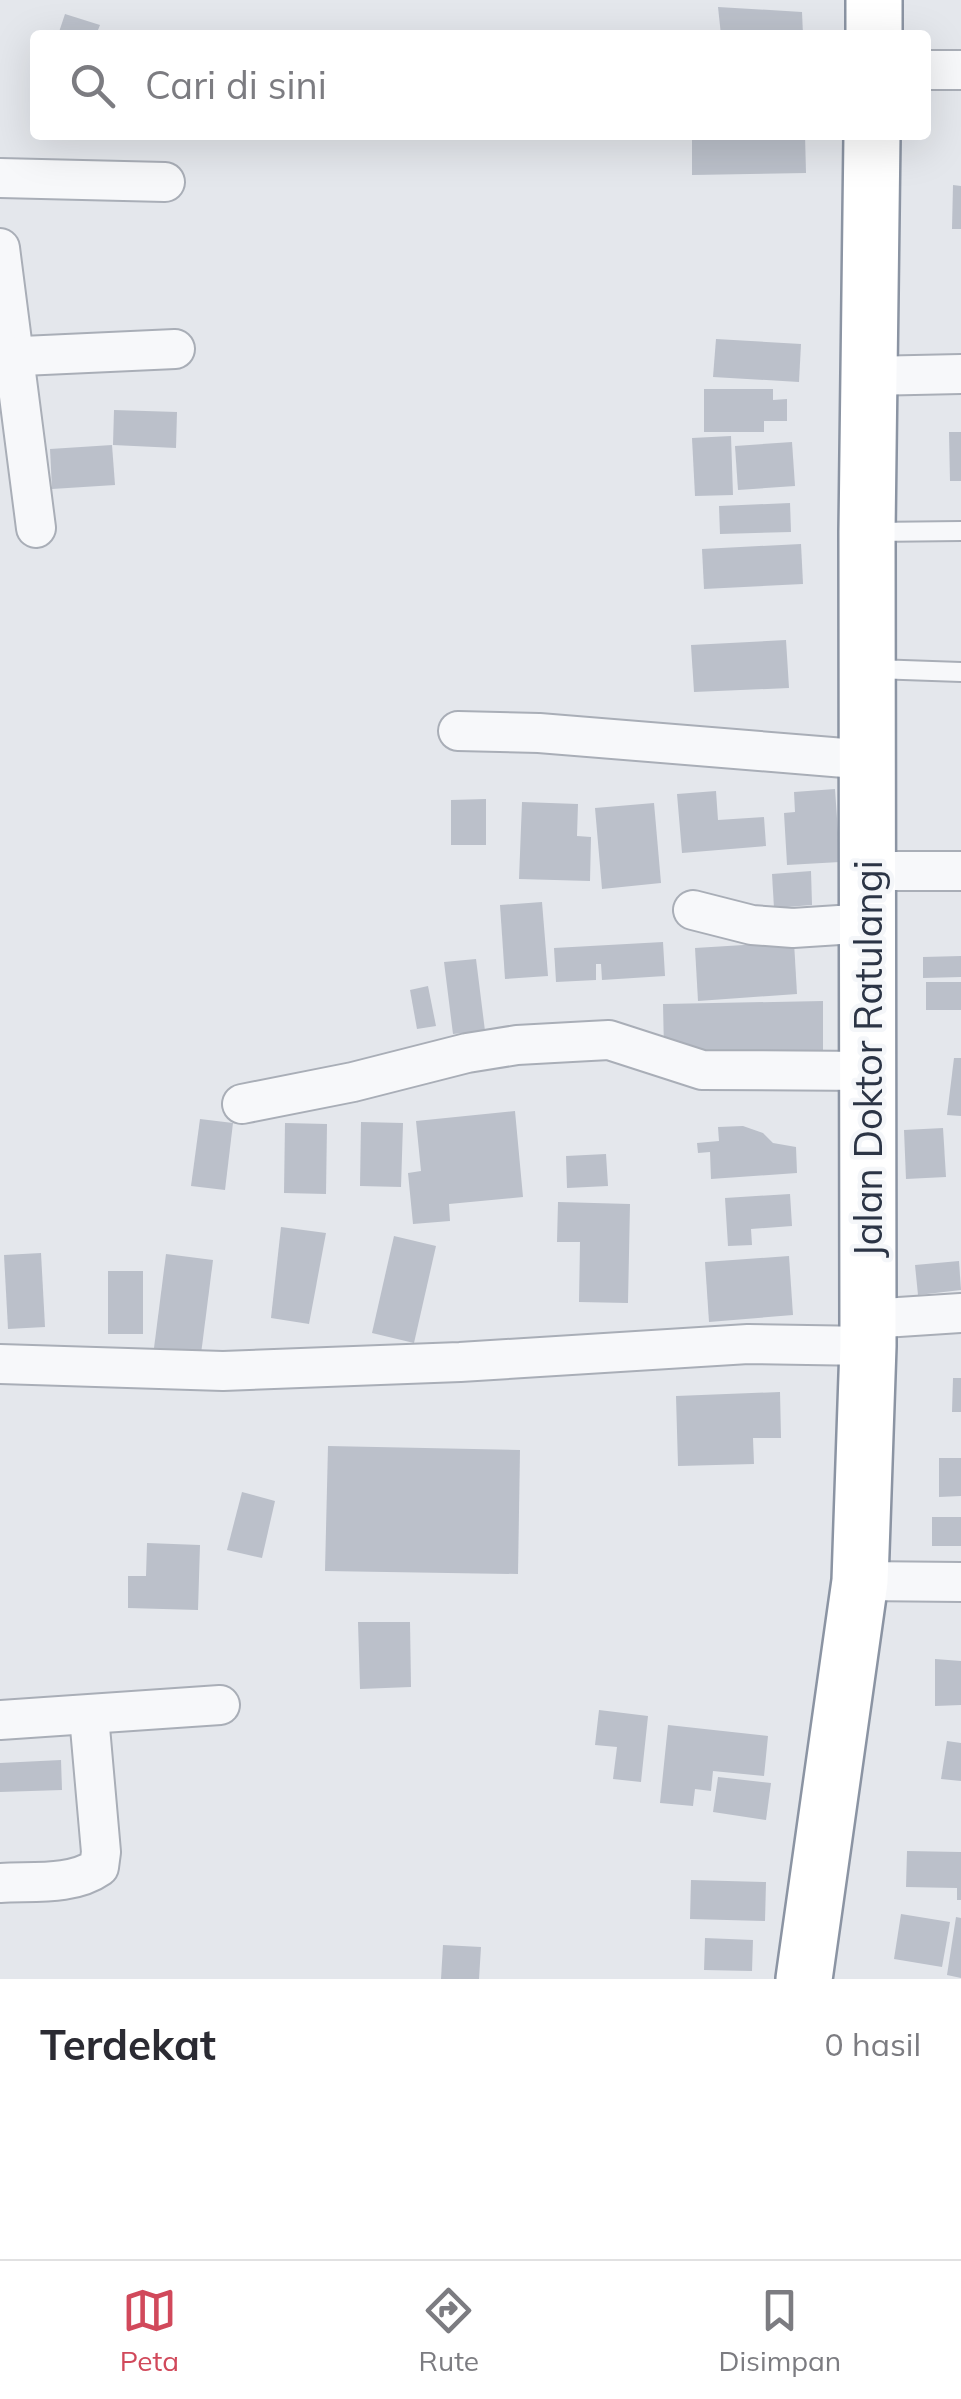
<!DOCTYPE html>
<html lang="id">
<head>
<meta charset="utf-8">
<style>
	body { margin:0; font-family:Mulish,sans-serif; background:#f2f2f3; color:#2b2b33 }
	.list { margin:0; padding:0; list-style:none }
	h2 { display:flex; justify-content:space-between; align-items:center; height:130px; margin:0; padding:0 40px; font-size:42px }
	h2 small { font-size:32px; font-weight:400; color:#7c7c81 }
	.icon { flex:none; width:55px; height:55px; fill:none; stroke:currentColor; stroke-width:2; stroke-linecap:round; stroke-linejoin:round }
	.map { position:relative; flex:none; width:961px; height:1979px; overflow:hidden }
	.search { position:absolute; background:#fff; box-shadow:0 10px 40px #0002; left:30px; right:30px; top:30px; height:110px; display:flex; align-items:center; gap:25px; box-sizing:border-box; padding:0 35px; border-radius:10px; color:#7c7c81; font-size:38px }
	.sheet { height:280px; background:#fff }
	nav { display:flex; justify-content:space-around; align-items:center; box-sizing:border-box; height:140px; border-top:2px solid #e1e1e2; background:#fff; font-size:28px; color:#7c7c81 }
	nav a { display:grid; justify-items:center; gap:5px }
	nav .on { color:#d1495b }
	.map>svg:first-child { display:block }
	.building { fill:#bbc0ca }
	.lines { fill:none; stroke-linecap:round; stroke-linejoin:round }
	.lane-casing { stroke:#a9aeb7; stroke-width:22 }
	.street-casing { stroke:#a9aeb7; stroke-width:42 }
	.highway-casing { stroke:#8b94a3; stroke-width:60 }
	.lane { stroke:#f7f8fa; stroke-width:18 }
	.street { stroke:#f7f8fa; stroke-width:38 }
	.highway { stroke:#fff; stroke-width:55 }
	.labels { text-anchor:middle; stroke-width:9; stroke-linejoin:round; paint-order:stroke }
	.street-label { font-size:38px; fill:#2b3445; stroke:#f4f6f9 }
</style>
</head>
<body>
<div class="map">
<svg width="961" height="1979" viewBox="0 0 961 1979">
	<rect width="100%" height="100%" fill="#e4e7ec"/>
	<g class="building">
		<path d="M718,7L802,12L803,35H721Z"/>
		<path d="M65,14L100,25L96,35H58Z"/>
		<path d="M692,135H805L806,173L692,175Z"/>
		<path d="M953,185L961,186V229H952Z"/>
		<path d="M716,339L801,344L799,382L713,377Z"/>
		<path d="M704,389H773V400L787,399V421H764V432H704Z"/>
		<path d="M114,410L177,412L176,448L113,445Z"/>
		<path d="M949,432H961V481H950Z"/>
		<path d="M731,436L733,495L695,496L692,438Z"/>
		<path d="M792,442L795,486L738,490L735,446Z"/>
		<path d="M112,445L115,485L52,489L50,449Z"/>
		<path d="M790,503L791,532L720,534L719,506Z"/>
		<path d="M801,544L803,584L704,589L702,549Z"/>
		<path d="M786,640L789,688L694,692L691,645Z"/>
		<path d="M835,789L840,862L787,865L784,813L795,812L794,792Z"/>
		<path d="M716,791L718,820L764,817L766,846L682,853L677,794Z"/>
		<path d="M486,799V845H451V800Z"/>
		<path d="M522,802L578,804L577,836L591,837L590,881L519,879Z"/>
		<path d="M654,803L661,883L602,889L595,808Z"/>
		<path d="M811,871L812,905L774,908L772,874Z"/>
		<path d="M542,902L548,976L505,979L500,905Z"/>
		<path d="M663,942L665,976L602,980L601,964H596V980L556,982L554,948Z"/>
		<path d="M794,942L797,994L698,1001L695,948Z"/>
		<path d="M961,956V977L923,978V957Z"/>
		<path d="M476,959L485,1031L453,1034L444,962Z"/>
		<rect x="926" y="982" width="35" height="28"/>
		<path d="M428,986L436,1026L417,1029L410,990Z"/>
		<path d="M823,1001V1065L707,1067L706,1050H664L663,1004Z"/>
		<path d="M954,1058H961V1116L947,1115Z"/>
		<path d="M515,1111L523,1197L449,1204L450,1221L413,1224L408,1173L421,1171L416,1121Z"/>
		<path d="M200,1119L233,1123L225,1190L191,1186Z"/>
		<path d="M361,1122L403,1123L401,1187L360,1186Z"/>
		<path d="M285,1123L327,1124L326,1194L284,1193Z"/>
		<path d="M743,1126L763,1133L773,1143L796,1147L797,1173L711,1179L710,1152L698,1153L697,1143L719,1141L718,1127Z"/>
		<path d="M943,1128L946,1177L906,1179L904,1130Z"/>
		<path d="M606,1154L608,1186L567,1188L566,1156Z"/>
		<path d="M790,1194L792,1226L751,1229L752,1245L728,1246L725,1198Z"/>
		<path d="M558,1202L630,1204L628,1303L579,1302L580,1242H557Z"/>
		<path d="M281,1227L326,1233L309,1324L271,1318Z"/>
		<path d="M394,1236L436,1246L414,1343L372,1333Z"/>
		<path d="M41,1253L45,1327L8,1329L4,1255Z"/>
		<path d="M166,1254L213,1260L200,1362L153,1356Z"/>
		<path d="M789,1256L793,1315L709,1322L705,1262Z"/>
		<path d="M959,1261L961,1290L918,1295L915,1265Z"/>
		<rect x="108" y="1271" width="35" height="63"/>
		<path d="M953,1378H961V1412H952Z"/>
		<path d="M780,1392L781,1438H753L754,1464L678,1466L676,1396Z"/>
		<path d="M328,1446L520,1450L518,1574L325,1571Z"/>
		<path d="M939,1458H961V1496L939,1497Z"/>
		<path d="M242,1492L275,1501L262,1558L227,1550Z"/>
		<rect x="932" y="1517" width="29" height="29"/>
		<path d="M147,1543L200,1545L198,1610L128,1608V1576H146Z"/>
		<path d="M358,1622H410L411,1687L360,1689Z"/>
		<path d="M935,1659L961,1661V1705L935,1706Z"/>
		<path d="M599,1710L648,1716L641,1782L613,1779L617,1747L595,1745Z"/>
		<path d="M668,1725L768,1736L764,1776L713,1771L711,1791L695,1789L693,1806L660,1803Z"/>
		<path d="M947,1741L961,1743V1781L941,1779Z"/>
		<path d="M61,1760L62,1790L0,1792V1763Z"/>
		<path d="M718,1777L771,1783L766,1820L713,1812Z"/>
		<path d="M907,1851L961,1852V1900H957V1888L906,1887Z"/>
		<path d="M691,1880L766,1882L765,1921L690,1919Z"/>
		<path d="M901,1914L950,1922L942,1967L894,1959Z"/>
		<path d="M956,1917L961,1918V1978L947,1975Z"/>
		<path d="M705,1938L753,1940L752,1971L704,1970Z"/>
		<path d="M443,1945L481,1947L479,1979H441Z"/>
	</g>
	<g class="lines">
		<g class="lane-casing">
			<g id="lane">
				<path d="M872,532L961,531"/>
				<path d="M875,669L961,672"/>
			</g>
		</g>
		<g class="street-casing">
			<g id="street">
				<path d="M926,70H961"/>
				<path d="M0,178L165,182"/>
				<path d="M0,248L36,528"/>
				<path d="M0,357L175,349"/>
				<path d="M868,376L961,374"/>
				<path d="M458,731L539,733L869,760"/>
				<path d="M868,871H961"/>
				<path d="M693,910L752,925L793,928L870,923"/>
				<path d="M242,1104L353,1082L467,1053L517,1045L590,1041L609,1040L702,1070L870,1071"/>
				<path d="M868,1319L961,1313"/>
				<path d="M0,1364L223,1371L460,1362L748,1344L868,1346"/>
				<path d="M860,1581L961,1582"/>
				<path d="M0,1720L220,1705"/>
				<path d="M0,1883C32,1881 72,1886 99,1867L101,1852L89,1716"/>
			</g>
		</g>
		<g class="highway-casing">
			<g id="highway">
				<path d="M874,35V0"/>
				<path d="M804,1979L860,1581L868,1346L867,532L872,135"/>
			</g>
		</g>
		<use href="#lane" class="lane"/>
		<use href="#street" class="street"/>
		<use href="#highway" class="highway"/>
	</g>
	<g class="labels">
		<g class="street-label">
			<text transform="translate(869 1059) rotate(-90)" y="13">Jalan Doktor Ratulangi</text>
		</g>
	</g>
</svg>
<div class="search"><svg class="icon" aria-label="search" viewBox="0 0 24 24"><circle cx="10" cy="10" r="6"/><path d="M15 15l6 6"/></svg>Cari di sini</div>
</div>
<section class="sheet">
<h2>Terdekat<small>0 hasil</small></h2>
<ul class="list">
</ul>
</section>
<nav>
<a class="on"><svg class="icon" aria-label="map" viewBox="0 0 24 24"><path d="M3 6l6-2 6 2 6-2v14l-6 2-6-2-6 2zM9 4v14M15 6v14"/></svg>Peta</a>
<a><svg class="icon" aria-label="directions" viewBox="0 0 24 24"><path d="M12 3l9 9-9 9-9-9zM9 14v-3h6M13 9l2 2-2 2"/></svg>Rute</a>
<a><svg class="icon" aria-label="saved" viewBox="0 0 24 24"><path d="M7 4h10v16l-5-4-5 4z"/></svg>Disimpan</a>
</nav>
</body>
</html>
